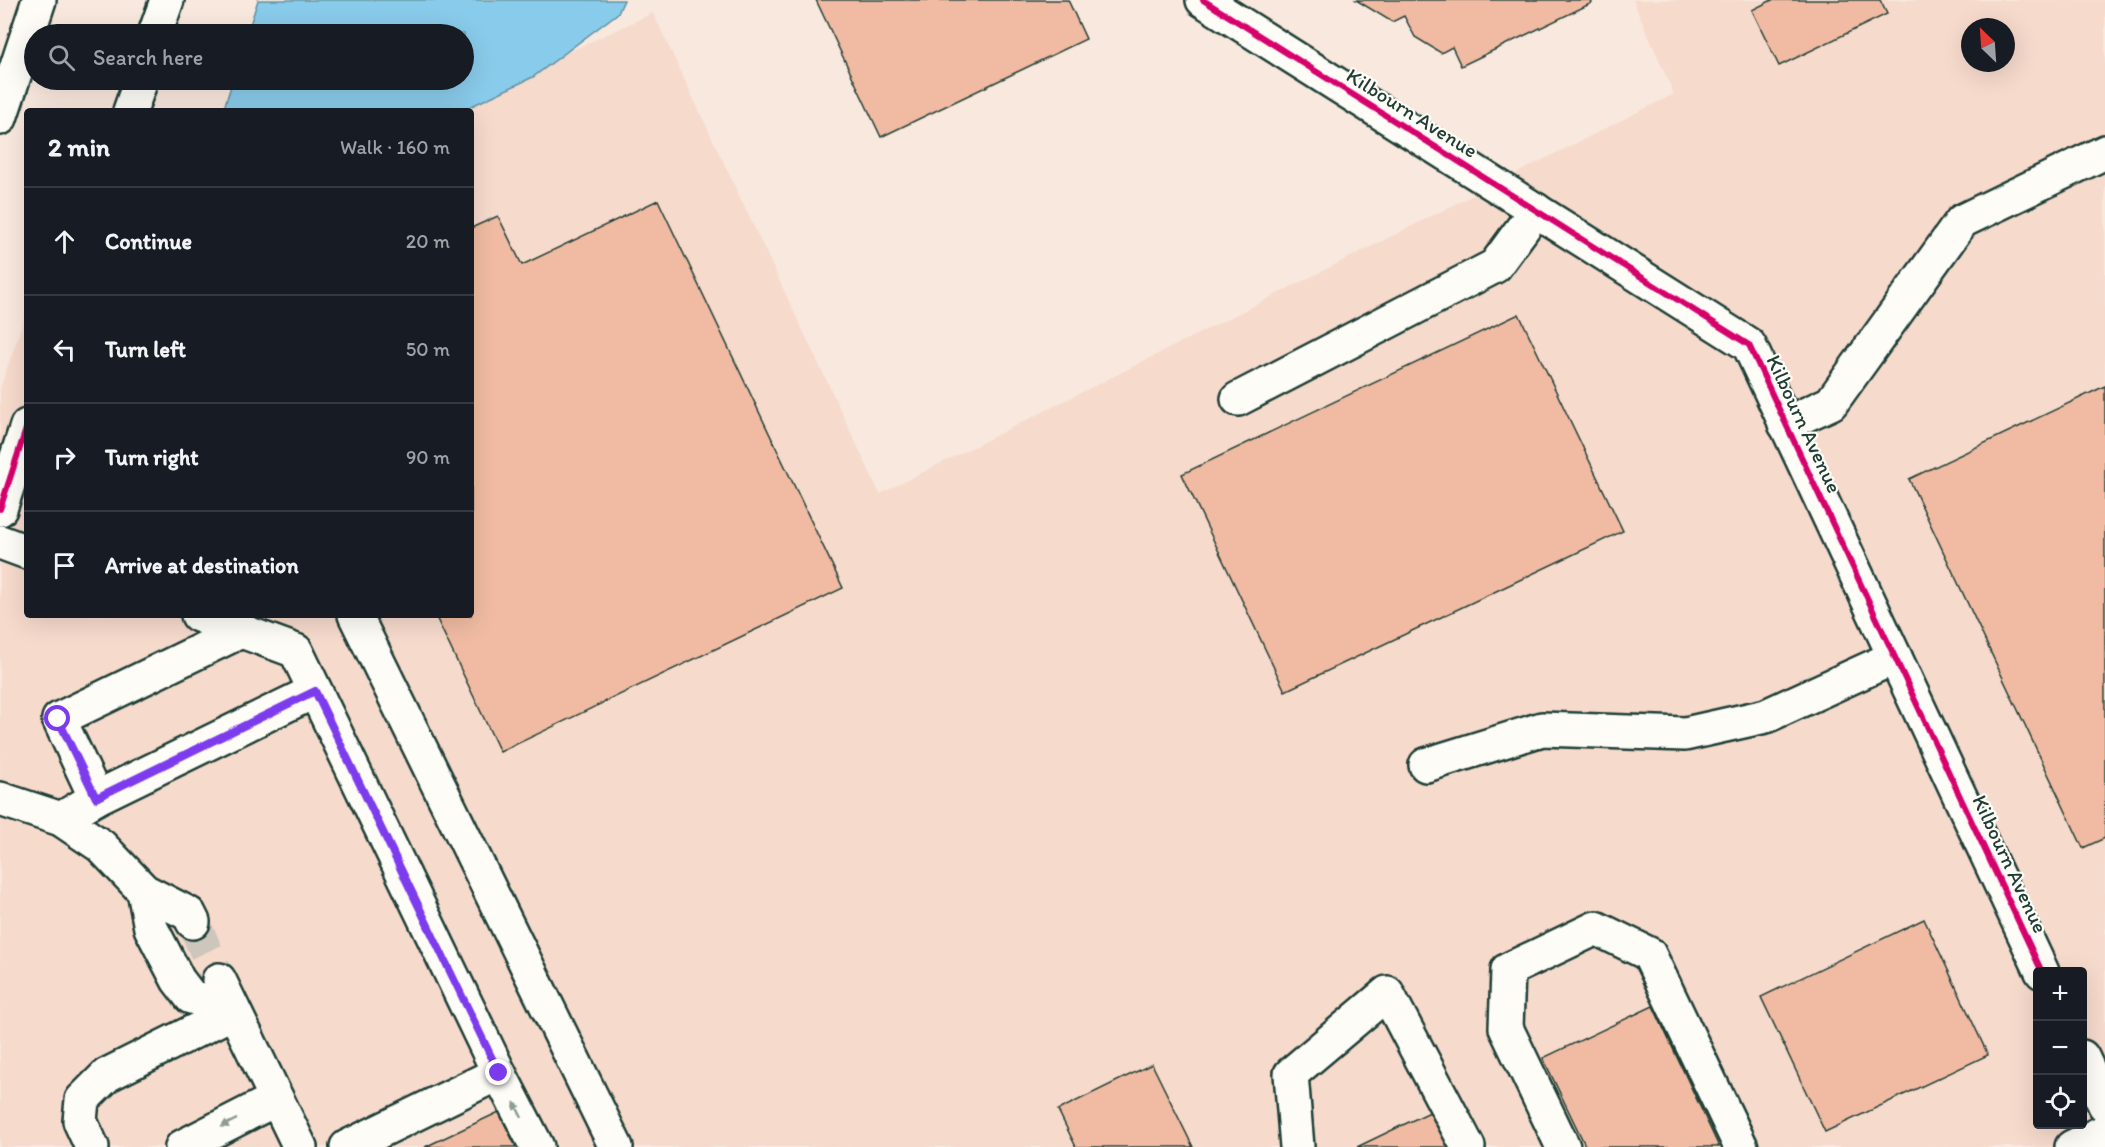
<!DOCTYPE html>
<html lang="en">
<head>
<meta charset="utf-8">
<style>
	body { margin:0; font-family:Itim,sans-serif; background:#242831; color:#f1f3f6 }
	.controls { position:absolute; right:18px; bottom:18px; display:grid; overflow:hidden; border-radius:6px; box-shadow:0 6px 24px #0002 }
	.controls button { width:54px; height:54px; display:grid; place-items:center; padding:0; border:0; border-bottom:2px solid #363941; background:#171b24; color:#f1f3f6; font:30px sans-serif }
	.compass { position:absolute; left:1961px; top:18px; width:54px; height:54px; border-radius:50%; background:#171b24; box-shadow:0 6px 24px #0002; rotate:335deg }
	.stop { position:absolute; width:18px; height:18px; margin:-14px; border:4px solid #7c3aed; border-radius:50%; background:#fff }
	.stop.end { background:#7c3aed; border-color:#fff; box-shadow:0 2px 6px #0008 }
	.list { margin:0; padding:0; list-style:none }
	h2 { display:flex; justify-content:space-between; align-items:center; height:78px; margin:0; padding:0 24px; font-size:26px }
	h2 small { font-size:20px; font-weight:400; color:#9ea1a6 }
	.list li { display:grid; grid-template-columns:39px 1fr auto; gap:18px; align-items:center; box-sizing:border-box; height:108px; padding:0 24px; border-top:2px solid #363941 }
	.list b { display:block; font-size:22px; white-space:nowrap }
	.list em { font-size:20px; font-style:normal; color:#9ea1a6 }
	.icon { flex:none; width:33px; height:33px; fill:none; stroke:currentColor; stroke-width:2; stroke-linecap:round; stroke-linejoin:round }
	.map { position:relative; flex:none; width:2105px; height:1147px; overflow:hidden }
	.search { position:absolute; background:#171b24; box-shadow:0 6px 24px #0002; left:24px; top:24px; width:450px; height:66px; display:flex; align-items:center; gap:15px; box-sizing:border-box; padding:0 21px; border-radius:33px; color:#9ea1a6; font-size:22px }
	.panel { position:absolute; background:#171b24; box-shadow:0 6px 24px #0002; left:24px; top:108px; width:450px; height:510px; border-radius:6px }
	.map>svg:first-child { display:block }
	.built { fill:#f6dacc; fill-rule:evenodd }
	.water { fill:#89cbea; stroke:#5f92a1; stroke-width:1.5 }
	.building { fill:#f0bba2; stroke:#1f3d34; stroke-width:1.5 }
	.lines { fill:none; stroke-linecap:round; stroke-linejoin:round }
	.minor-tunnel { stroke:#cdc6bc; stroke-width:33; stroke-dasharray:33 16; stroke-linecap:butt }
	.minor-casing { stroke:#1f3d34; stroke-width:38 }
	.highway-casing { stroke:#1f3d34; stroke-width:38 }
	.minor { stroke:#fdfcf7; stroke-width:33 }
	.highway { stroke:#fdfcf7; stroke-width:33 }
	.cycleway-casing { stroke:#fdfcf7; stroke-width:10 }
	.cycleway { stroke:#d6006c; stroke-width:6 }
	.oneway { fill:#8e9c96 }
	.route { stroke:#7c3aed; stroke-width:8 }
	.labels { text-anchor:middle; stroke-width:4.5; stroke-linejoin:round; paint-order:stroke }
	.street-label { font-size:21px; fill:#1f3d34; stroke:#fdfcf7 }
</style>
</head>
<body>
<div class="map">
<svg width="2105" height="1147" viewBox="0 0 2105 1147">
	<rect width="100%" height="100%" fill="#f9e8de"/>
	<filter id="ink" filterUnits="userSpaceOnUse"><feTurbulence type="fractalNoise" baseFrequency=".0167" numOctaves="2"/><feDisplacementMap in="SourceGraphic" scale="12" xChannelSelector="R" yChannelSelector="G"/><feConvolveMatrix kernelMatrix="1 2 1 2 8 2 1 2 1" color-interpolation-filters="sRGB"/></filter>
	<g filter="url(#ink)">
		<path class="built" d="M1633,0H2105V1147H0V389L27,310V615H471V111H441L653,13L880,494L1674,94ZM1970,27H2006V63H1970ZM2038,972H2082V1124H2038Z"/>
		<path class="water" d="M258,0H624L618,13L533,77L461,111H223L233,80H464V34H247Z"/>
		<g class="building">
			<path d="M816,0H1068L1086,39L881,137Z"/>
			<path d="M1356,0H1590L1592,3L1461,66L1452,47L1441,53L1415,37L1404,16L1392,22Z"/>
			<path d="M1772,0H1880L1887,14L1779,66L1752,10Z"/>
			<path d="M658,200L843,588L500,752L435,615H471V228L498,216L522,265Z"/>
			<path d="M1519,314L1623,531L1285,691L1182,474Z"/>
			<path d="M2105,386V838L2083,848L1909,479Z"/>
			<path d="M1924,919L1988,1055L1825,1132L1761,997Z"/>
			<path d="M1653,1006L1719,1147H1586L1543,1058Z"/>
			<path d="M1152,1064L1193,1147H1076L1058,1110Z"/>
			<path d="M1434,1110L1452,1147H1357Z"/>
			<path d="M499,1112L516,1147H425Z"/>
		</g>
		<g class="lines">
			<path class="minor-tunnel" d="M193,922L219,980"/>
			<g class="minor-casing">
				<g id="minor">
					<path d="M1203,0L1749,345L2042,972"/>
					<path d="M155,34L167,0"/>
					<path d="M130,111L141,80"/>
					<path d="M1238,399L1495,266L1536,210"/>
					<path d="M1785,424L1831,403L1962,221L2105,152"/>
					<path d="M0,509L27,426"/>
					<path d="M0,542L27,552"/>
					<path d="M198,615L296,651L499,1073L347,1147"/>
					<path d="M355,615L616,1147"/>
					<path d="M1426,765L1542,729L1685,734L1766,716L1895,657"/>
					<path d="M96,798L59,719L241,631"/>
					<path d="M0,799L61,819L101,846L144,891L189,914L193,922"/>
					<path d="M61,819L96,798L315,691"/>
					<path d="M144,891L151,928L178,980L191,997L205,1001L227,998"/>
					<path d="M219,980L300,1147"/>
					<path d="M2082,1057L2105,1105"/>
					<path d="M499,1073L537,1147"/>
					<path d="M92,1147L80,1121L82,1100L107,1075L233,1012"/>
					<path d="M182,1147L276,1099"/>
					<path d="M1297,1147L1291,1074L1387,993L1468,1147"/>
					<path d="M1563,1147L1506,1028L1508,970L1596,928L1649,954L1741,1147"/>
					<path d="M2072,1147L2105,1131"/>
				</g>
			</g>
			<g class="highway-casing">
				<path id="highway" d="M0,118L39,0"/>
			</g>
			<use href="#minor" class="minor"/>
			<use href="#highway" class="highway"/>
			<g class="cycleway-casing">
				<g id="cycleway">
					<path d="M1203,0L1749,345L2042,972"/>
					<path d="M0,509L27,426"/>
				</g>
			</g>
			<use href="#cycleway" class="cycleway"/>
		</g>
		<defs><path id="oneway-solid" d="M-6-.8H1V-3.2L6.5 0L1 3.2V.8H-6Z" transform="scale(1.5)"/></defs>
		<g class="oneway">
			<use href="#oneway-solid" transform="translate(518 1110) rotate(-117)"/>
			<use href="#oneway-solid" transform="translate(229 1123) rotate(153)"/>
		</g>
	</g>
	<g class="lines" filter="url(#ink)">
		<path class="route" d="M58,719L96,798L315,691L499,1073"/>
	</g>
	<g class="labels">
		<g class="street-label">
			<text transform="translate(1412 113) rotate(32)" y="7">Kilbourn Avenue</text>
			<text transform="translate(1804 424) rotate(65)" y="7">Kilbourn Avenue</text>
			<text transform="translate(2010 864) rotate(65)" y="7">Kilbourn Avenue</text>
		</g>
	</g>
</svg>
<div class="controls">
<button>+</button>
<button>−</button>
<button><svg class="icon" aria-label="locate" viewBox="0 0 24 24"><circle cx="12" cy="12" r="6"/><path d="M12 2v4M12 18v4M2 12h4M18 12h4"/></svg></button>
</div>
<svg class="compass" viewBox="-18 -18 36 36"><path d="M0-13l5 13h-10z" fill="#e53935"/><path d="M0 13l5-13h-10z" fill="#9ea1a6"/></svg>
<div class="stop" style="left:58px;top:719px"></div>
<div class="stop end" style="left:499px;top:1073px"></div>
<div class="search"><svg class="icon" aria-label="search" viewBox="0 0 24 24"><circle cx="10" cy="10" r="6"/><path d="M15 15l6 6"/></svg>Search here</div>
<section class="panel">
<h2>2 min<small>Walk · 160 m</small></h2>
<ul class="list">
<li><svg class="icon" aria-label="ahead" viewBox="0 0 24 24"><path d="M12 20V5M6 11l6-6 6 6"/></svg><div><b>Continue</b></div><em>20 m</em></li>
<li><svg class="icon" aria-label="left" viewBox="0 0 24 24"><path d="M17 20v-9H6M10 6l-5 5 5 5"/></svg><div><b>Turn left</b></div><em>50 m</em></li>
<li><svg class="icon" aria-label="right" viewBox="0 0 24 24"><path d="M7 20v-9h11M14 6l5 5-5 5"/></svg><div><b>Turn right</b></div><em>90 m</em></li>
<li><svg class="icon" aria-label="arrive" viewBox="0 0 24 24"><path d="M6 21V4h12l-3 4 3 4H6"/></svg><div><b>Arrive at destination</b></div></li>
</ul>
</section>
</div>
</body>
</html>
